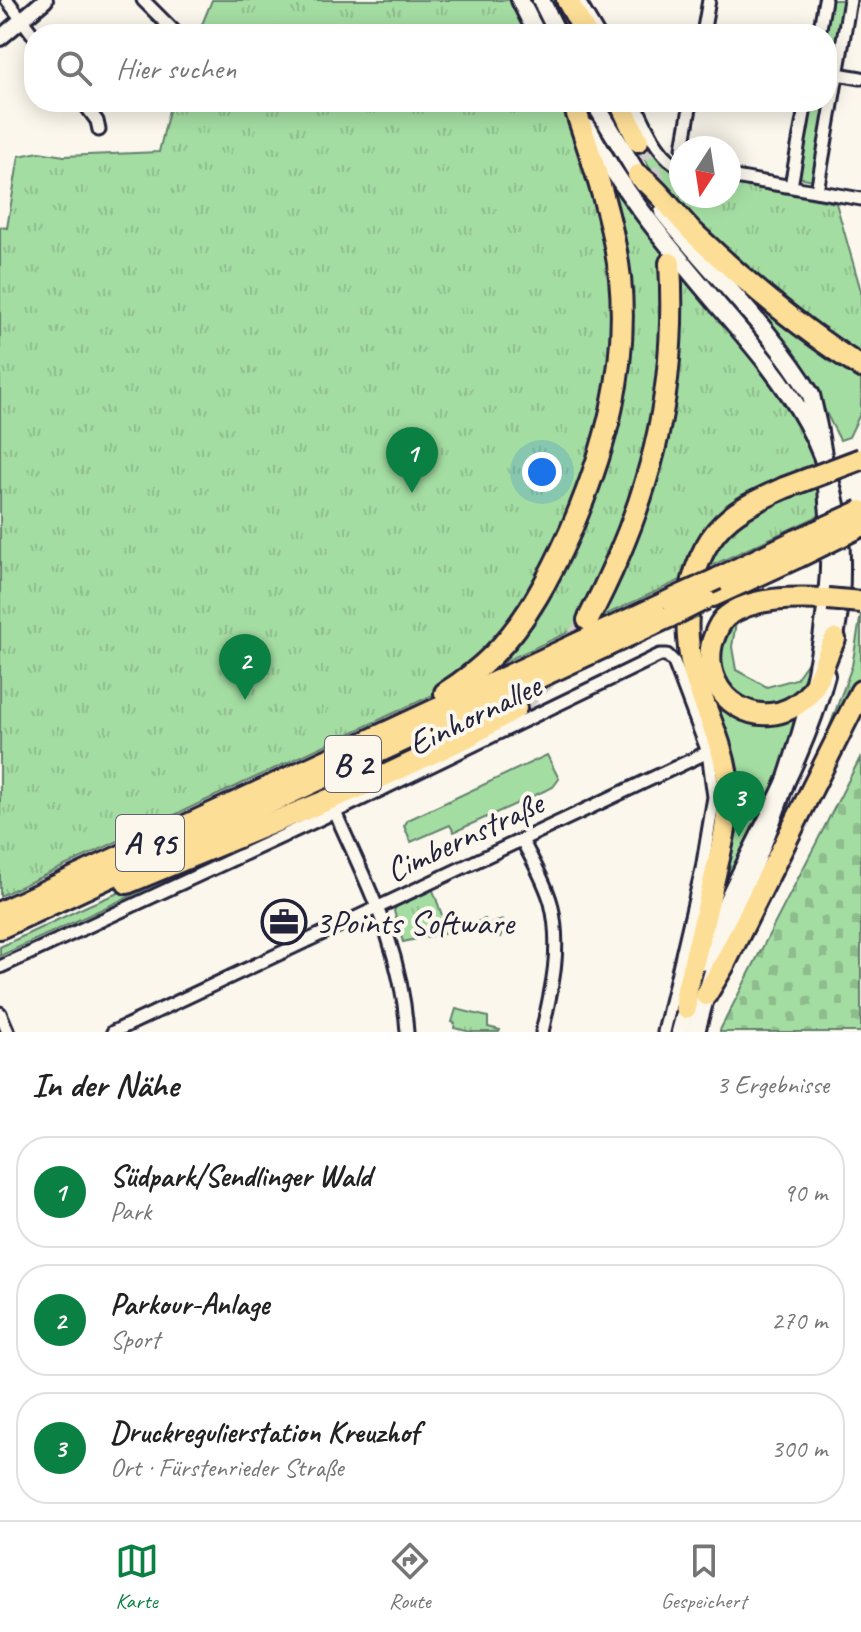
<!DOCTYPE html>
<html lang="de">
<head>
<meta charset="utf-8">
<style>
	body { margin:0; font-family:Caveat,sans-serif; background:#f6f6f6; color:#222 }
	.compass { position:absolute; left:669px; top:136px; width:72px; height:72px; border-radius:50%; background:#fff; box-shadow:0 4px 20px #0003; rotate:192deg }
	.you { position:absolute; left:542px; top:472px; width:28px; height:28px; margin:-20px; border:6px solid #fff; border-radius:50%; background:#1a73e8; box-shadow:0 0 0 12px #1a73e833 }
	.badge { display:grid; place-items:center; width:52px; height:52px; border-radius:50%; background:#0b8043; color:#fff; font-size:26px; font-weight:700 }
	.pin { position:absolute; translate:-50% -66px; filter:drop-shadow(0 2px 4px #0008) }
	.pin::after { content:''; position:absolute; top:42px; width:28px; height:24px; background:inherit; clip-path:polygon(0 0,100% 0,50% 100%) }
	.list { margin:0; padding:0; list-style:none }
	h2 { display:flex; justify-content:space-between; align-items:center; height:104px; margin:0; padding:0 32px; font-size:34px }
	h2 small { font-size:26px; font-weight:400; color:#767676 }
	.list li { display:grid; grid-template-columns:52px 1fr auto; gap:24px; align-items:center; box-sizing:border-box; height:112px; margin:0 16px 16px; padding:0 16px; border:2px solid #e0e0e0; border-radius:32px }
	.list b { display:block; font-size:30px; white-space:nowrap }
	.list p { margin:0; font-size:26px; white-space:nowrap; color:#767676 }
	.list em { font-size:26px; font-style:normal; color:#767676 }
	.icon { flex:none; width:44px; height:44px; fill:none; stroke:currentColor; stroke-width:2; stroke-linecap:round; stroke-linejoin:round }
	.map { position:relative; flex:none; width:861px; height:1032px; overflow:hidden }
	.search { position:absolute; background:#fff; box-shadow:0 4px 20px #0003; left:24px; right:24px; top:24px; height:88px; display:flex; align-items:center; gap:20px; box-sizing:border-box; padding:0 28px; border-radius:32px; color:#767676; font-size:30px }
	.sheet { height:488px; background:#fff }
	nav { display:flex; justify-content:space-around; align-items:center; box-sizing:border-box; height:112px; border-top:2px solid #e0e0e0; background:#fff; font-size:22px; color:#767676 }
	nav a { display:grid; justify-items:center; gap:4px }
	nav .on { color:#0b8043 }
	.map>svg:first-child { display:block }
	.grass { fill:#a4dda2; stroke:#63806e; stroke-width:2 }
	.forest { fill:url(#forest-firs); stroke:#63806e; stroke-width:2 }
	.cemetery { fill:url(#cemetery-stones); stroke:#63806e; stroke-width:2 }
	.park { fill:url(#park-tufts); stroke:#63806e; stroke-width:2 }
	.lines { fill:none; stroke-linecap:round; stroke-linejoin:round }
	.motorway-tunnel { stroke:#d0ccc9; stroke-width:20; stroke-dasharray:20 10; stroke-linecap:butt }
	.minor-casing { stroke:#22223b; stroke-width:17 }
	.tertiary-casing { stroke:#22223b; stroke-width:20 }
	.secondary-casing { stroke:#22223b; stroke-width:22 }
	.motorway-casing { stroke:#22223b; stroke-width:26 }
	.minor { stroke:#fbf7ec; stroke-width:11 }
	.tertiary { stroke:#fbf7ec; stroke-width:14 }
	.secondary { stroke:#fbf7ec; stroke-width:16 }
	.motorway { stroke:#fdde96; stroke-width:20 }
	.motorway-bridge-casing { stroke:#22223b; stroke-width:26; stroke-linecap:butt }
	.motorway-bridge { stroke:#fdde96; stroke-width:20 }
	.labels { text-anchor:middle; stroke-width:8; stroke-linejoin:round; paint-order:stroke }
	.shield { fill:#fbf7ec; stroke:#636270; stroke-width:2 }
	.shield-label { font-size:32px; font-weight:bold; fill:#22223b }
	.street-label { font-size:34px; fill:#22223b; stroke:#fbf7ec }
	.poi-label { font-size:34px; fill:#22223b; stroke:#fbf7ec; text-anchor:start }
</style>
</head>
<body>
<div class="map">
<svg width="861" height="1032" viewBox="0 0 861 1032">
	<defs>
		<pattern id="forest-firs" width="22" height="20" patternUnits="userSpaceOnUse" patternTransform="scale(2)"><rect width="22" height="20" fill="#a4dda2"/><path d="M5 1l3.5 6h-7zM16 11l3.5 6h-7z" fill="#8dbd8c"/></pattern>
		<pattern id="cemetery-stones" width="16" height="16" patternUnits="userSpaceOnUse" patternTransform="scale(2)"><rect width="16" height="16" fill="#a4dda2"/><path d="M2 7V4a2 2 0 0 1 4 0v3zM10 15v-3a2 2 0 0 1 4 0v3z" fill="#8dbd8c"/></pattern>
		<pattern id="park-tufts" width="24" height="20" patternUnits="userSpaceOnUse" patternTransform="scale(2)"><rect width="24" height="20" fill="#a4dda2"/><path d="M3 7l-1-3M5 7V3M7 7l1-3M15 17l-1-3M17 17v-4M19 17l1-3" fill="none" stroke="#8dbd8c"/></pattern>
	</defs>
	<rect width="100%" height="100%" fill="#fbf7ec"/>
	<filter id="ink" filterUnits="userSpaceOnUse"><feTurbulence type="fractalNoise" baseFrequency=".0125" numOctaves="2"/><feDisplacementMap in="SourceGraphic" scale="16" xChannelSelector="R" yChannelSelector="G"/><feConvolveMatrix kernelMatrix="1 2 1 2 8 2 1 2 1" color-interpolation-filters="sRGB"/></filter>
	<g filter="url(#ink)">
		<g class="grass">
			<path d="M829,0H845L827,101V34H823Z"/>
			<path d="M811,102H827L813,180L798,177Z"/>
			<path d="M740,282L861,374V412L849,437L840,440L822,405L800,370L730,287Z"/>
			<path d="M734,620L736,622L732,647L736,670L767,687L796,679L816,651L822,653L798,693L780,704L759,706L734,695L717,667L718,645Z"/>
			<path d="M713,695L732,711L813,700L770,799C753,818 749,838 739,860C732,876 725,891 717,906L731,828L709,697Z"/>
			<path d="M547,755L559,779L553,787L454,832L450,825L411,842L404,826L408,820Z"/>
			<path d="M300,818L0,956V947L89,905Z"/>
		</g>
		<path class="forest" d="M861,614V677L802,790L825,739L852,666Z"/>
		<path class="cemetery" d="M861,756V1032H720V1030Z"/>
		<g class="park">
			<path d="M212,0H511L529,34H198Z"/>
			<path d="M171,102H564C597,159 631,214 673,265C697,295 726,322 750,352C789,400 814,452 829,511L0,896V227L7,228L19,156L39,152L64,156L159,152Z"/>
			<path d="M653,143L674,172L681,173V196H729V183L836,203L861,291V357C777,297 695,235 637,149Z"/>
			<path d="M433,890L448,932L403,942L394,911L396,907Z"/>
			<path d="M485,919L488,925L503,920L501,937L472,931L464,933L462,927Z"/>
			<path d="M456,1009L488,1017V1027L500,1030L499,1032H471L454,1028L455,1023L452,1022Z"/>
		</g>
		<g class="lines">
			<g class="motorway-tunnel">
				<path d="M638,141L653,176L659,200"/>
				<path d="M516,708C548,682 566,656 588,620"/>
			</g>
			<g class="minor-casing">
				<g id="minor">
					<path d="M7,0L34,36"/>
					<path d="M143,0L174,31"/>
					<path d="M578,0L598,34"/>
					<path d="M703,34L709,0"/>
					<path d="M819,34L825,0"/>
					<path d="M837,74L861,78"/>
					<path d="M83,102L97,121L99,130"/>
					<path d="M634,102C646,124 657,157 681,167"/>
					<path d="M683,148L691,102"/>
					<path d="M729,176L861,199"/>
					<path d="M791,186L806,102"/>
					<path d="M817,191L850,0"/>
					<path d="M335,812C369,889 401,946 407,1032"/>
					<path d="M522,840C532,860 545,881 551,903C562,947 552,989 542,1032"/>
					<path d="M0,967L335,812L660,655H667L674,662L708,752L714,797L702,869L664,1032"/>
					<path d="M0,1013L8,1032"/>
					<path d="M113,1032L708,752"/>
				</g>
			</g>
			<g class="tertiary-casing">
				<path id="tertiary" d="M0,38L45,0"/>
			</g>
			<g class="secondary-casing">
				<g id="secondary">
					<path d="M520,0L537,34"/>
					<path d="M541,0L558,34"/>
					<path d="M594,102L643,183"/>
					<path d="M588,128C621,190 668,246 713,299C788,386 843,448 841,570C841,597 839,623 832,648"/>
					<path d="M663,212C711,273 771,328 811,395C861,595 803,753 726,934C713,966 705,999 696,1032"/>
					<path d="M702,962C737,864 800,776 826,675"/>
					<path d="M680,1032L689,999"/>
				</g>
			</g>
			<g class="motorway-casing">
				<g id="motorway">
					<path d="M567,0L586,34"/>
					<path d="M620,102L638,141"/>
					<path d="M638,175C661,191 677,218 698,237C749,285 802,330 861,367"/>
					<path d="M717,579L797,540"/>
					<path d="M713,596L798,557"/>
					<path d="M828,599C796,598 754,596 727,616C719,622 715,634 712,643C699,698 762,738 805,698C821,682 824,658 835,639"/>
					<path d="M588,620C649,503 678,396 670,263"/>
					<path d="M445,693C462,682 478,670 493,655C527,621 550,576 570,532C605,452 629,367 620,278C613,218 592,159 573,102"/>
					<path d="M127,883L369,783L469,736L516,708"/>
					<path d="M0,912L671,600"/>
					<path d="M0,928L669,617"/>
					<path d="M706,995L724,965L861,691"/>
					<path d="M686,1008V993C696,953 706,914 715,875C722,845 730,815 728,785C725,748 707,715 696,680C679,629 686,553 731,517C747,504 767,496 784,488"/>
				</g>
			</g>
			<use href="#minor" class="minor"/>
			<use href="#tertiary" class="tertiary"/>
			<use href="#secondary" class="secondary"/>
			<use href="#motorway" class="motorway"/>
			<g class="motorway-bridge-casing">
				<g id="motorway-bridge">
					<path d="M784,488L861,459"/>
					<path d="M797,540L861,511"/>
					<path d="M798,557L861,526"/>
					<path d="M828,599L861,602"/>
					<path d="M671,600L717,579"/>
					<path d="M669,617L705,599"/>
				</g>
			</g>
			<use href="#motorway-bridge" class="motorway-bridge"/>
		</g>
	</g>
	<defs>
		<g id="office-ring" transform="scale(2.3)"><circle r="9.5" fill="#fbf7ec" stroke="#22223b" stroke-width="1.5"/><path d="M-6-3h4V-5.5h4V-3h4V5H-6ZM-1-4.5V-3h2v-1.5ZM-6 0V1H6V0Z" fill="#22223b"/></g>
	</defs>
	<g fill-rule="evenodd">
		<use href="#office-ring" x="284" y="922"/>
	</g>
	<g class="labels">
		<g class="shield">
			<rect x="325" y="736" width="56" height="56" rx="6"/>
			<rect x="116" y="815" width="68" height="56" rx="6"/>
		</g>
		<g class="shield-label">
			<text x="353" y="775">B 2</text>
			<text x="150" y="854">A 95</text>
		</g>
		<g class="street-label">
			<text transform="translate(474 714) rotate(-26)" y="12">Einhornallee</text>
			<text transform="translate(464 836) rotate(-25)" y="12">Cimbernstraße</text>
		</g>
		<g class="poi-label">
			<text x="315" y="934">3Points Software</text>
		</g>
	</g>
</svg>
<svg class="compass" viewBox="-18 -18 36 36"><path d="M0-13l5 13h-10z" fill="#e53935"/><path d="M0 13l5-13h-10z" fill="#767676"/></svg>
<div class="you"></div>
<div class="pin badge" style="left:412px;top:493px">1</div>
<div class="pin badge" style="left:245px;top:700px">2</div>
<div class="pin badge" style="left:739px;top:837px">3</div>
<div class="search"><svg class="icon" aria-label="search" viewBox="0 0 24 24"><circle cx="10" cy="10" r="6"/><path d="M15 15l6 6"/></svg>Hier suchen</div>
</div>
<section class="sheet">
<h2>In der Nähe<small>3 Ergebnisse</small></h2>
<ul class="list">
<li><span class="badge">1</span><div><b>Südpark/Sendlinger Wald</b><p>Park</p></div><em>90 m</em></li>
<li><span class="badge">2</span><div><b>Parkour-Anlage</b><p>Sport</p></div><em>270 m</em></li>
<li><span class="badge">3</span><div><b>Druckregulierstation Kreuzhof</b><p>Ort · Fürstenrieder Straße</p></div><em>300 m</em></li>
</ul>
</section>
<nav>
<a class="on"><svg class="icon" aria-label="map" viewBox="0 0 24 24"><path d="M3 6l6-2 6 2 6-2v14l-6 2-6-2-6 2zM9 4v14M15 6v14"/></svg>Karte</a>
<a><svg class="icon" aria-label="directions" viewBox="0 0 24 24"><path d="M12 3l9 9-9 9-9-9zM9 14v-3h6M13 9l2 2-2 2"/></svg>Route</a>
<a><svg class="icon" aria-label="saved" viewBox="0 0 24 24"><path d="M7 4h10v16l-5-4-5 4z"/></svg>Gespeichert</a>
</nav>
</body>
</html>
